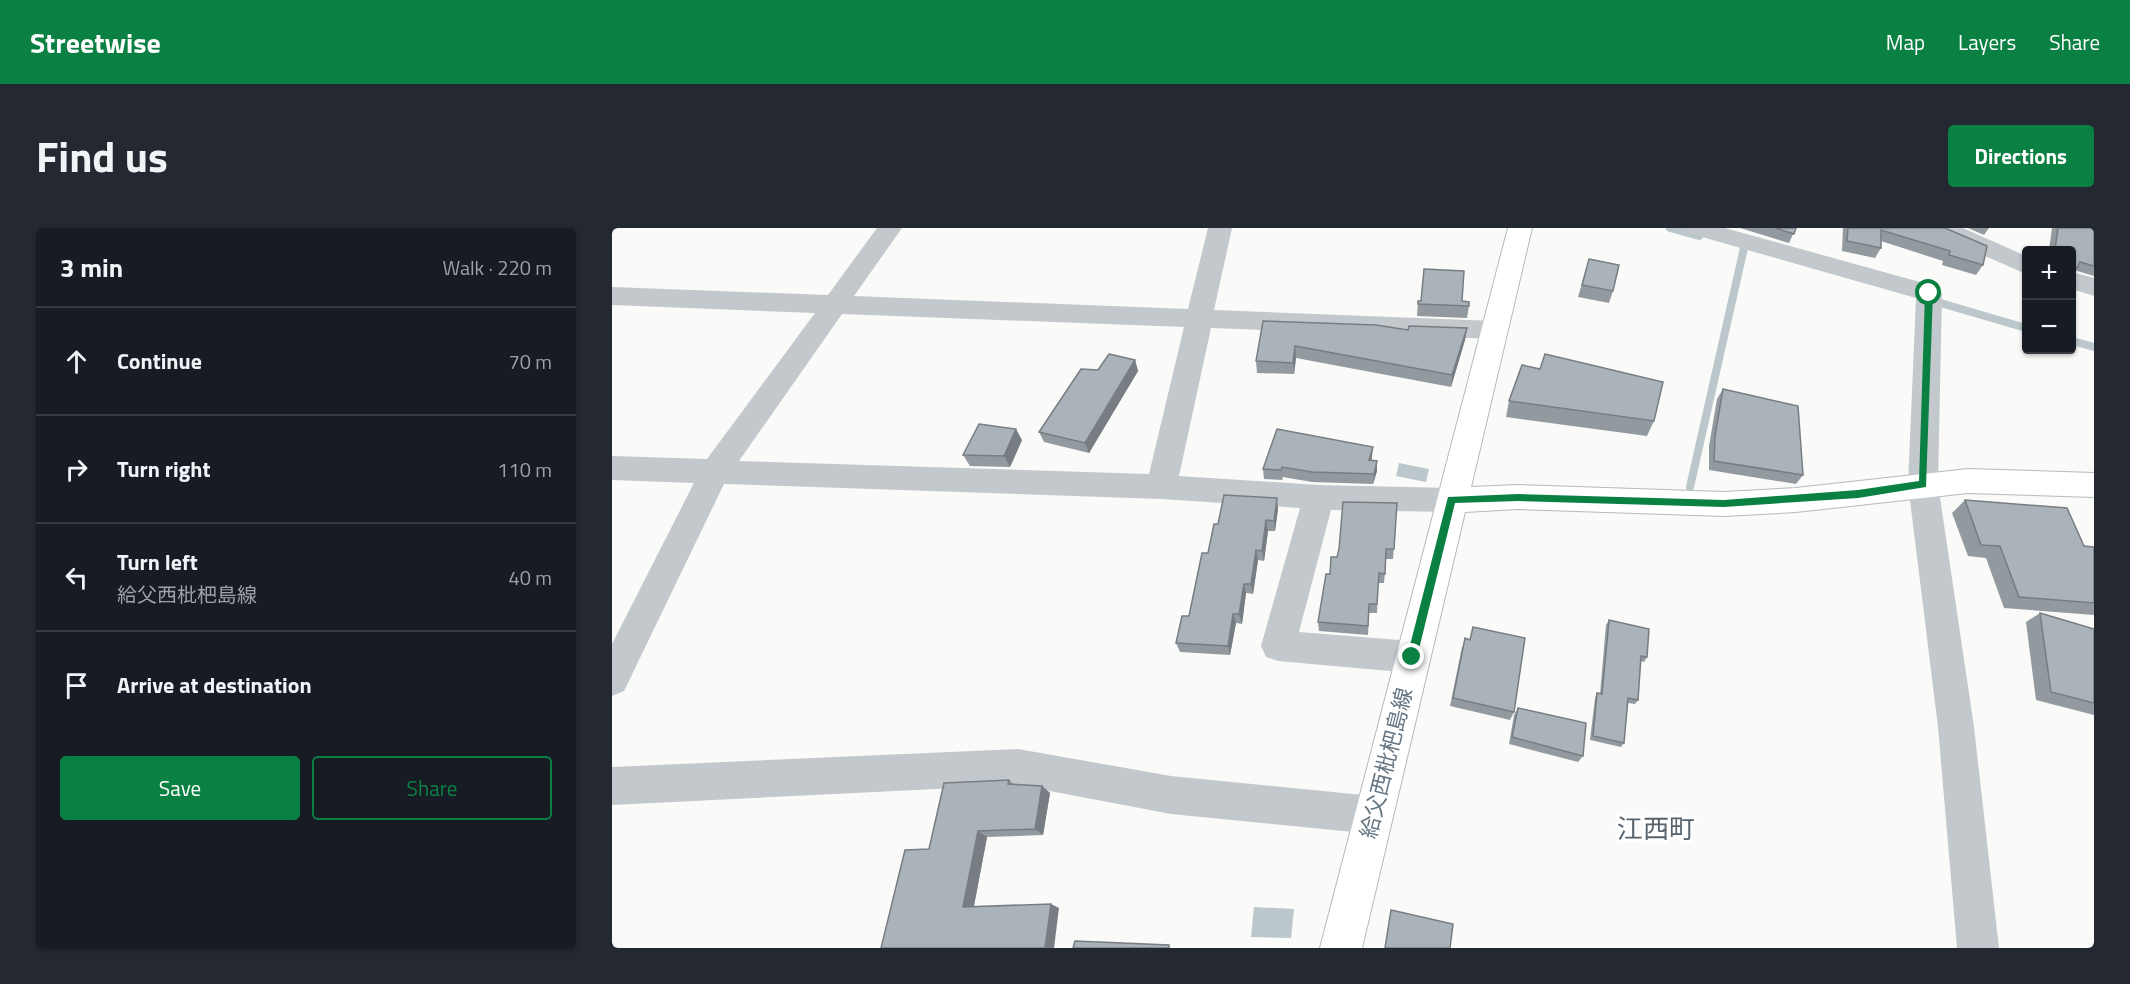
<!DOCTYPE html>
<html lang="en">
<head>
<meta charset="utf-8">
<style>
	body { margin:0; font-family:"Titillium Web","Noto Sans JP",sans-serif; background:#242831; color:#f1f3f6 }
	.controls { position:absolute; right:18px; top:18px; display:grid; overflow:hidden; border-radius:6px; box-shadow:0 2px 4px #0004 }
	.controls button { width:54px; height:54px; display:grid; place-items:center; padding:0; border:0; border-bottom:2px solid #363941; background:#171b24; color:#f1f3f6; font:30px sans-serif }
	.stop { position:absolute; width:18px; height:18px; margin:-14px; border:4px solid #0b8043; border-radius:50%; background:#fff }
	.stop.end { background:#0b8043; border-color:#fff; box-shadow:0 2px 6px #0008 }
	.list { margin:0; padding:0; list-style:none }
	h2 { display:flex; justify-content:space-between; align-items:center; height:78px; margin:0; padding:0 24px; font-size:26px }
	h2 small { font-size:20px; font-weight:400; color:#9ea1a6 }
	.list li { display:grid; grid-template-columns:39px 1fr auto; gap:18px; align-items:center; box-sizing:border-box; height:108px; padding:0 24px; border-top:2px solid #363941 }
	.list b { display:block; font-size:22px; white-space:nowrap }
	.list p { margin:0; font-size:20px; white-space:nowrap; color:#9ea1a6 }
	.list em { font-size:20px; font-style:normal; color:#9ea1a6 }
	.actions { display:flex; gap:12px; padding:18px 24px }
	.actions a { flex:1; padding:14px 0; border:2px solid #0b8043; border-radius:6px; text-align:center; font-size:21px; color:#0b8043 }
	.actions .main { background:#0b8043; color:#fff }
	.icon { flex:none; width:33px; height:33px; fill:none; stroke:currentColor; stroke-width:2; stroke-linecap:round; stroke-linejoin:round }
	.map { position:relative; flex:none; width:1482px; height:720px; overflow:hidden; border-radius:6px }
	header { display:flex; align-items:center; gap:36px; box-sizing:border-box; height:84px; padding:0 30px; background:#0b8043; color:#fff }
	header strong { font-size:28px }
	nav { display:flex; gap:33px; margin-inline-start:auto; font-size:21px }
	.intro { display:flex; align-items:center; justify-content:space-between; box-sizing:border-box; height:144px; padding:0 36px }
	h1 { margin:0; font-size:42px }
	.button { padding:15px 27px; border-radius:6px; background:#0b8043; color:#fff; font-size:21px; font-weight:700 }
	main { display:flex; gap:36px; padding:0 36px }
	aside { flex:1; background:#171b24; border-radius:6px; box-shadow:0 2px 4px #0004 }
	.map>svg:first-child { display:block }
	.water { fill:#bbc7cb }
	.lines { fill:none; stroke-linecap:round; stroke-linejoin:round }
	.stream { stroke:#bbc7cb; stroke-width:8 }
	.secondary-casing { stroke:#b3babf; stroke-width:2 }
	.street { fill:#c3c8cc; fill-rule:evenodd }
	.secondary { fill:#fff; fill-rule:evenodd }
	.wall { fill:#929a9f }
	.shaded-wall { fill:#777d82 }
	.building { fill:#aab3b9; stroke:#777d82; stroke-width:1.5 }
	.route { fill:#0b8043 }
	.labels { text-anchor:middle; stroke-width:6; stroke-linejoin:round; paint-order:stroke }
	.street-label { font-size:22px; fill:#657683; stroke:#fff }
	.quarter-label { font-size:26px; fill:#57646e; stroke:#fff }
</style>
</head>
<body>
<header>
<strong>Streetwise</strong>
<nav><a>Map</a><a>Layers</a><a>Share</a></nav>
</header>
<div class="intro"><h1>Find us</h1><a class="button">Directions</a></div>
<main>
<aside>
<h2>3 min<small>Walk · 220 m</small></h2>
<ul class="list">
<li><svg class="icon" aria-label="ahead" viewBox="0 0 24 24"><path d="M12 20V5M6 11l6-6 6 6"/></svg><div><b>Continue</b></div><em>70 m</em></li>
<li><svg class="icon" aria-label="right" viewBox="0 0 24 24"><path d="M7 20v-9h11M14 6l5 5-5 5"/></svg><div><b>Turn right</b></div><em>110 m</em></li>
<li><svg class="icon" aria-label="left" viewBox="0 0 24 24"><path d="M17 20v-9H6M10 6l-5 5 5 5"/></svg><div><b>Turn left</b><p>給父西枇杷島線</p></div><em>40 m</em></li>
<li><svg class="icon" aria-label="arrive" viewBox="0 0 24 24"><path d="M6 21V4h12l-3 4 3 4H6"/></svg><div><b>Arrive at destination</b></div></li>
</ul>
<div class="actions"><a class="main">Save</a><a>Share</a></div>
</aside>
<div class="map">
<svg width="1482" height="720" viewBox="0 0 1482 720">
	<rect width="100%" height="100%" fill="#fafaf8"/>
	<g class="water">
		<path d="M787,235L817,241L814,254L784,248Z"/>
		<path d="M642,679L682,681L679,710L639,709Z"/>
	</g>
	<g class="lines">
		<g class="stream">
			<path d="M1058,0L1087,8"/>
			<path d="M1325,74L1414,100"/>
			<path d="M1460,113L1482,119"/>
			<path d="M1078,259L1132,20"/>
		</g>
		<g class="secondary-casing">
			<path id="secondary" d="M896,0H920L859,259L906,257L1112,264L1184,260L1356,241L1482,245V269L1356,265L1184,284L1112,288L906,281L853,284L750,720H708Z"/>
		</g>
		<g class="street">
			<path d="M265,0H290L242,68L576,81L596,0H620L602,82L882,93L891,95L895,102L891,109L882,111L599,100L567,248L707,257L839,260L850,263L854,272L850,281L839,284L719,282L687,404L800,413L812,418L817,429L812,440L800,445L666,433L654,429L649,418L688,280L549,271L112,256L12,463L0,468V416L82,255L0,252V228L95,231L203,85L0,77V59L216,67ZM230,86L572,99L537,246L127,233Z"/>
			<path d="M1073,0H1113L1326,59L1330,65L1326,256L1362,499L1387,720H1345L1326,499L1296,256L1304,70L1076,5Z"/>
			<path d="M1318,0H1351L1414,28V46L1321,5Z"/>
			<path d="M1460,44L1482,50V68L1460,61Z"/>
			<path d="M406,521L559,548L761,568L775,573L780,587L775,601L761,606L559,586L406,557L0,577V539Z"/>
		</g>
		<use href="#secondary" class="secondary"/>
	</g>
	<g class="wall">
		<path d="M1128,0H1184L1177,15Z"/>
		<path d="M1231,0H1333L1371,37L1364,47L1330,37L1331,33L1269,13V20L1263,30L1230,23Z"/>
		<path d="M1356,0H1377L1372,7Z"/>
		<path d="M1440,0H1482V48L1462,42L1460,46V22H1437Z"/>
		<path d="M977,31L1001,63L997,75L966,69Z"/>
		<path d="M806,73H850L857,78L855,90L805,88Z"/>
		<path d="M651,93L796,102L855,100L853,112L839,159L684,130L682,146L645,145L644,133Z"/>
		<path d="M523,132L526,143L477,225L432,214L427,204Z"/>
		<path d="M1111,161L1191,247L1184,256L1097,242V218L1105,171Z"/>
		<path d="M897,173L1042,193L1035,208L894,189Z"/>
		<path d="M410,212L398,239L358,238L351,227Z"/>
		<path d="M760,229L759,232L765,243L761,256L700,254L671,249L670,252L652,251L651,241Z"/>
		<path d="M1353,272L1472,318L1482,319V387L1392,380L1374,330L1356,328L1340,285Z"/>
		<path d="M785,275L781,331H774L772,355H766L765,385H757L756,407L707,403L706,394L718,346L725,329Z"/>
		<path d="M666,281L663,303H656L652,333L646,332L641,366L634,365L630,396L624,395L618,427L568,424L564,415L577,388L596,325Z"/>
		<path d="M1428,385L1482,401V487L1424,472L1414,394Z"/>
		<path d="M997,392L1035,429L1032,434L1029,433L1026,472L1023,476L1016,475L1012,515L1009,519L978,512L983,470L985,465L988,466L994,397Z"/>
		<path d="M861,399L902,484L898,492L838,478L850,419L858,412Z"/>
		<path d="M906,480L971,528L966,534L897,516L902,487Z"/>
		<path d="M397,552L402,556L430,558L438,565L431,607L375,609L362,678L447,680L269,720L317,621Z"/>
	</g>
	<g class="shaded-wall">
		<path d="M855,100L853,112L839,159L840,147Z"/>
		<path d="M683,118L684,130L682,146L681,135Z"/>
		<path d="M523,132L526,143L477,225L473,215Z"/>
		<path d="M404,201L410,212L398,239L392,228Z"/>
		<path d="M761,219L760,229L757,242V232Z"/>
		<path d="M765,233V243L761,256L762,246Z"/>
		<path d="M665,270L666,281L663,303L662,293Z"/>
		<path d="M654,292L656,303L652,333L650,323Z"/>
		<path d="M644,322L646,332L641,366L639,356Z"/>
		<path d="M632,356L634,365L630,396L627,386Z"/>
		<path d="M621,386L624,395L618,427L616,418Z"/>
		<path d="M430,558L438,565L431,607L423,601Z"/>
		<path d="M366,603L375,609L361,683L351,679Z"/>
		<path d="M439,676L447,680L442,720H433Z"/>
	</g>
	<g class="building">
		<path d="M1163,0H1184L1182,6Z"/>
		<path d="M1236,0H1333L1375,18L1371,37L1337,27L1338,23L1269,2V20L1235,13Z"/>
		<path d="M1446,0H1482V38L1468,34L1465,40L1460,38V22H1443Z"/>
		<path d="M977,31L1007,37L1001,63L970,57Z"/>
		<path d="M812,41L852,43L850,73L857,74V78L806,76V73H809Z"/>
		<path d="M651,93L764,97L796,102L797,98L855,100L840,147L683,118L681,135L644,133Z"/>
		<path d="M497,126L523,132L473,215L427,204L469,141L486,142Z"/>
		<path d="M933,126L1051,154L1042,193L897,173L910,137L928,141Z"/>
		<path d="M1111,161L1186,178L1191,247L1102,233L1103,208Z"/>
		<path d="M367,196L404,201L392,228L351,227Z"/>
		<path d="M665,201L761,219L757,232L765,233L762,246L700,244L670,239L669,242L651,241Z"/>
		<path d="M612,267L665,270L662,293L654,292L650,323L644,322L639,356H632L627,386H621L616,418L564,415L570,388H577L590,325H596L602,296H606Z"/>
		<path d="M1353,272L1455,280L1472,318L1482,319V375L1407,369L1388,318L1369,317Z"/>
		<path d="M731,274L785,275L782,321H774L773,346L767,345L765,376H757L756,398L706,394L714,346H718L719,329H725L727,321Z"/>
		<path d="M1428,385L1482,401V475L1439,464Z"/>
		<path d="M997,392L1037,401L1035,429L1029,428L1026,472L1016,470L1012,515L981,508L985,465L990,466Z"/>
		<path d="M861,399L913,410L902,484L841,470L853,410L858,412Z"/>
		<path d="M906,480L974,495L971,528L900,509Z"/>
		<path d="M397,552L396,556L430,558L423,601L366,603L351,679L439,676L433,720H269L293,622L317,621L332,555Z"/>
		<path d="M779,682L841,696L838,720H773Z"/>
		<path d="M463,713L557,717V720H461Z"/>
	</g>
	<path class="route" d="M1317,62L1321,65L1314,259L1246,270L1112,279L906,273L843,275L805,429L800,434L796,432L795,429L836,269L906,266L1112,272L1246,262L1307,253L1313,65Z"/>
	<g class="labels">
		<g class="street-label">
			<text transform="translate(774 535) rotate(-76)" y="8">給父西枇杷島線</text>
		</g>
		<g class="quarter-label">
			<text x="1044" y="610">江西町</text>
		</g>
	</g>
</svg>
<div class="controls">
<button>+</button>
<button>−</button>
</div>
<div class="stop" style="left:1317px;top:65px"></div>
<div class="stop end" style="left:800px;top:429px"></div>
</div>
</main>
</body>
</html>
